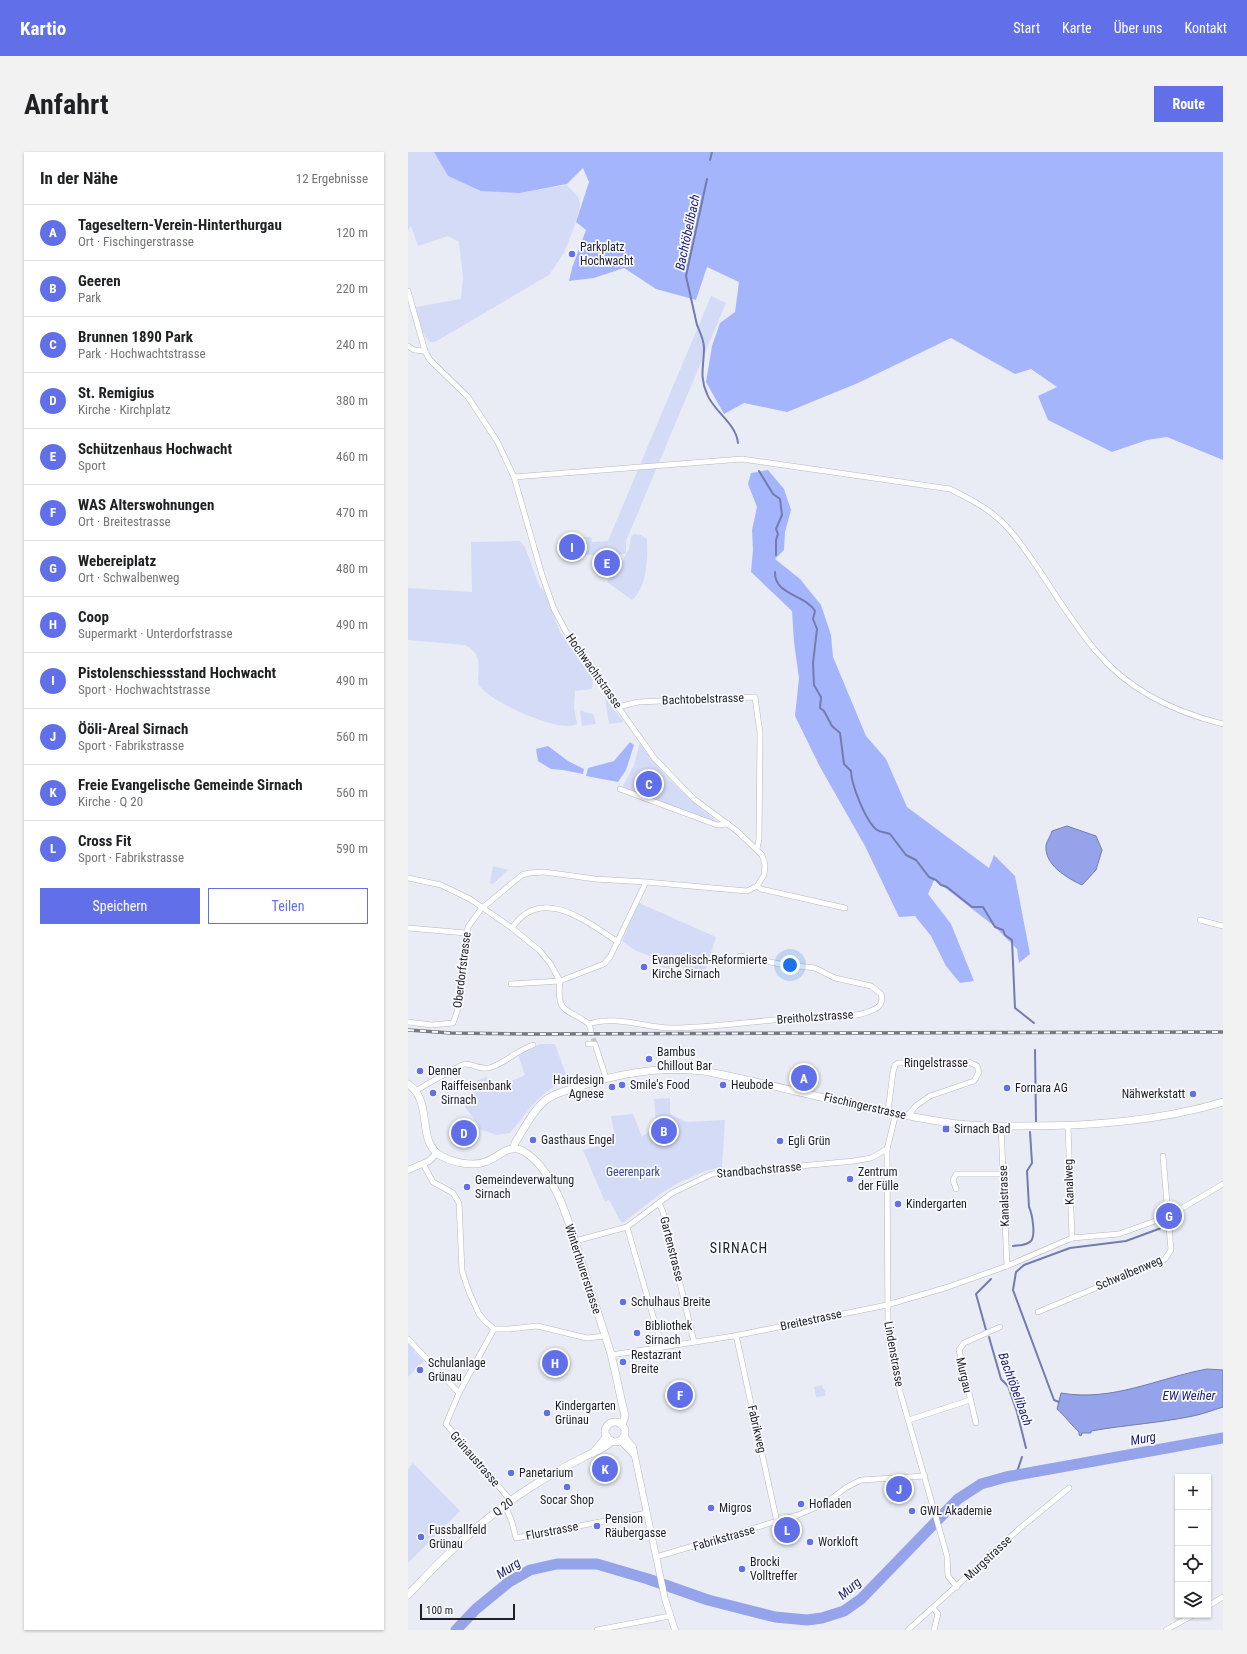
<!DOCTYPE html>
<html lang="de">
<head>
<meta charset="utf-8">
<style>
	body { margin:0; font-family:"Roboto Condensed",sans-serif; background:#f2f2f2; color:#202124 }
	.controls { position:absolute; right:12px; bottom:12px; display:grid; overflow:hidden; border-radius:0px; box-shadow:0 1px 3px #0004 }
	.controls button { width:36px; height:36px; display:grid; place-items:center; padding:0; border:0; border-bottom:1px solid #e0e0e0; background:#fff; color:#202124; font:20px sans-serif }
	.scale { position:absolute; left:12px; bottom:10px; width:95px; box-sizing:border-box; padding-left:4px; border:2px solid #1f2023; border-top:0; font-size:11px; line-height:14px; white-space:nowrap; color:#1f2023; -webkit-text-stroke:3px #f8faff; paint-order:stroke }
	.you { position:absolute; left:382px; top:813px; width:14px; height:14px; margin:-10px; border:3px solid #fff; border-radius:50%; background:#1a73e8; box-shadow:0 0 0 6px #1a73e833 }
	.badge { display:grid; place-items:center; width:26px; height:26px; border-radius:50%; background:#6170e8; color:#fff; font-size:13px; font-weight:700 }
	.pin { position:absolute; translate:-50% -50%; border:2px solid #fff; box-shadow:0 1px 4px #0006 }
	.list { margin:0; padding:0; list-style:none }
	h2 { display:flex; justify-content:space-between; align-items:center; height:52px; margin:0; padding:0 16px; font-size:17px }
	h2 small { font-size:13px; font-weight:400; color:#757577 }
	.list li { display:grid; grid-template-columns:26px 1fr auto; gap:12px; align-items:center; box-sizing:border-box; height:56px; padding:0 16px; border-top:1px solid #e0e0e0 }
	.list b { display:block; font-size:15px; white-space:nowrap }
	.list p { margin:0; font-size:13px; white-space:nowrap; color:#757577 }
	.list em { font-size:13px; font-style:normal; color:#757577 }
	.actions { display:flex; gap:8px; padding:12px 16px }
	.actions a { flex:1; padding:9px 0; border:1px solid #6170e8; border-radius:0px; text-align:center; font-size:14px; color:#6170e8 }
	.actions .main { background:#6170e8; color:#fff }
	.icon { flex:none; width:22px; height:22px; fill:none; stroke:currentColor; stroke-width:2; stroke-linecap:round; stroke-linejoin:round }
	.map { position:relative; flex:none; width:815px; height:1478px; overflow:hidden; border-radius:0px }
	header { display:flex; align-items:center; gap:24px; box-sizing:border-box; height:56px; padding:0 20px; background:#6170e8; color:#fff }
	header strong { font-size:19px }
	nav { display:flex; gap:22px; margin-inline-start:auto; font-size:14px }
	.intro { display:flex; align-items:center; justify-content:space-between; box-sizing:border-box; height:96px; padding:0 24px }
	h1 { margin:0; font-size:28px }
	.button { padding:10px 18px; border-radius:0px; background:#6170e8; color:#fff; font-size:14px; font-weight:700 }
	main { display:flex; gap:24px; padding:0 24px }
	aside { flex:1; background:#fff; border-radius:0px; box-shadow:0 1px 3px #0004 }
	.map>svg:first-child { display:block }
	.green { fill:#d4dbf6 }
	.forest { fill:#a5b5fc }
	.water { fill:#95a4ea; stroke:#727cae }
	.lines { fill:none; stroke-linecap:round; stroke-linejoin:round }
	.stream { stroke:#727cae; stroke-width:2 }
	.river { stroke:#95a4ea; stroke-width:11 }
	.minor-tunnel { stroke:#c1c3cb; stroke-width:5; stroke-dasharray:5 2.5; stroke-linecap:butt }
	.minor-casing { stroke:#b5b8bf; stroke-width:6 }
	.tertiary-casing { stroke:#b5b8bf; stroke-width:7 }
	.secondary-casing { stroke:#b5b8bf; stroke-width:8 }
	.minor { stroke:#fff; stroke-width:5 }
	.tertiary { stroke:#fff; stroke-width:6 }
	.secondary { stroke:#fff; stroke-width:7 }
	.rail-casing { stroke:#77797e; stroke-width:3.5 }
	.rail { stroke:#f8faff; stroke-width:2; stroke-dasharray:6; stroke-linecap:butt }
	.poi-dot { fill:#6170e8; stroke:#f8faff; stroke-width:1.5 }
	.labels { text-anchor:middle; stroke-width:3.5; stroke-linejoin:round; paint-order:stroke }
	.poi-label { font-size:12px; fill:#1f2023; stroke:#f8faff; text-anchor:start }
	.street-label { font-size:12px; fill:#1f2023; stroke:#f8faff }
	.park-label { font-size:12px; fill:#3b4697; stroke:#f8faff }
	.water-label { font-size:13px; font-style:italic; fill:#202372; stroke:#f8faff }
	.quarter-label { font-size:14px; letter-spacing:1px; fill:#1f2023; stroke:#f8faff }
</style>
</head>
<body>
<header>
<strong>Kartio</strong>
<nav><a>Start</a><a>Karte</a><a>Über uns</a><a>Kontakt</a></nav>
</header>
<div class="intro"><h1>Anfahrt</h1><a class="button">Route</a></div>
<main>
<aside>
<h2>In der Nähe<small>12 Ergebnisse</small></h2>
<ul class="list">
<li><span class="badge">A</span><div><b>Tageseltern-Verein-Hinterthurgau</b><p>Ort · Fischingerstrasse</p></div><em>120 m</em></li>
<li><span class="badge">B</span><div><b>Geeren</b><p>Park</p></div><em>220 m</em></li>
<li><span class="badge">C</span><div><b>Brunnen 1890 Park</b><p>Park · Hochwachtstrasse</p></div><em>240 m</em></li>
<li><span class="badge">D</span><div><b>St. Remigius</b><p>Kirche · Kirchplatz</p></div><em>380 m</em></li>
<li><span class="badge">E</span><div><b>Schützenhaus Hochwacht</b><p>Sport</p></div><em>460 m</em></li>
<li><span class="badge">F</span><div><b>WAS Alterswohnungen</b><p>Ort · Breitestrasse</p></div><em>470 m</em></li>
<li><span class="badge">G</span><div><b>Webereiplatz</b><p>Ort · Schwalbenweg</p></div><em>480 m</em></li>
<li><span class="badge">H</span><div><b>Coop</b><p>Supermarkt · Unterdorfstrasse</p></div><em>490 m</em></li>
<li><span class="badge">I</span><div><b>Pistolenschiessstand Hochwacht</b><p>Sport · Hochwachtstrasse</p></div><em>490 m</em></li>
<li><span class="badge">J</span><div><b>Ööli-Areal Sirnach</b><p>Sport · Fabrikstrasse</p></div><em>560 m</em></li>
<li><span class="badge">K</span><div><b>Freie Evangelische Gemeinde Sirnach</b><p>Kirche · Q 20</p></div><em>560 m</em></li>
<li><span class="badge">L</span><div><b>Cross Fit</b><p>Sport · Fabrikstrasse</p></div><em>590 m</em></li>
</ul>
<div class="actions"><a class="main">Speichern</a><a>Teilen</a></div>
</aside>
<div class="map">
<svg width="815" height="1478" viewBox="0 0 815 1478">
	<rect width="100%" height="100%" fill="#eaecf5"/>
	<g class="green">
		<path d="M0,0H26L40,24L112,41L159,33L171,46L172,53L168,70L156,101L141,123L27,190H22L12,178L8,155L53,147L55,126L51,90L40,84L10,94L3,74L0,78Z"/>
		<path d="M303,144L318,151L218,389V402L221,397L223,385L226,382L233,383L239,387C240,405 239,436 224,448L199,430L203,423C212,420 214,410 218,402H212L209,409L194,403H168V390H161V385H183L184,390L200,389Z"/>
		<path d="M112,389L117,395L132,436L136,438L152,480L185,527L184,537L167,539L166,556L169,572C151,582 80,549 70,532C70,514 75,503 57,493L0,488V436L64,440L63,390Z"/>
		<path d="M197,546L216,570L201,572Z"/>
		<path d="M175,558L176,560L185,562L188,572L174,574L172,559Z"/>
		<path d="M232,591C252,622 280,646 308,669L306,670L214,636L226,613Z"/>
		<path d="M85,714L100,718L85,732L82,731Z"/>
		<path d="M231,751L308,785L297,820L267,813L264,818L246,812L248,806L228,799L214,789Z"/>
		<path d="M133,892H147L160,928C131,939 121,959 102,981L89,983L71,977V974L55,952L64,948L59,933L78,925L84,938L117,923L110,903L124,895Z"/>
		<path d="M262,946V962L278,970L317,968L314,1015L300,1018L270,1031L252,1042L216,1070H213L201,1048L197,1050L175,998L208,990L203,964L225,962L234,985L248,974L246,947Z"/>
		<path d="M0,1187L8,1196L6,1199L16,1209L0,1225Z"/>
		<path d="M414,1233L416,1238L418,1237L417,1244L408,1245L406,1235Z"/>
		<path d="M5,1311L52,1359L0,1411V1317Z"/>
	</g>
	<g class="forest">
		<path d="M26,0H815V308L759,285L739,288L704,300L640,268L630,244L649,235L623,217L607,222L543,186L450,231L379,260L336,251L316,262L298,230L304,194L312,171L327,160L331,130L299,115L288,148L248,137L216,116L186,126L161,129L164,116L178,78L168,70L181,30L175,16L159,32L112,41L73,39L40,24Z"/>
		<path d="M360,318L376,337L383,358L377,380L376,398L367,407L392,427L413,453L423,483L425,505L458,584L478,607L499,655L581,716L586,703L607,724L622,802L611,811L609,797L586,774L531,731L527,726L520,742L543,772L566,829L552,831L538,814L523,784L507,764L491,765L457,694L412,615L387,564L391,526L386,490L384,459L343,420L345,398L344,378L349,355L340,332L343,321Z"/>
		<path d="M222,590L226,593L218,618L210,630L178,624L180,616L206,609Z"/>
		<path d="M140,594L160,609L176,617L175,622L155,618L143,617L130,609L128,597Z"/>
	</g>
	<g class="water">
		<path d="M659,674L688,684L694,698L688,718L674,733C659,726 636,713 638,693C639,689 643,683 644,679Z"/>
		<path d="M799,1217L815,1218V1255C805,1258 795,1262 785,1264C751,1271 717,1273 683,1279V1281H674L673,1284L671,1283V1280C667,1277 655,1262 649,1257L653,1241C705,1250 750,1226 799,1217Z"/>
	</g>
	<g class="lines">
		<g class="stream">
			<path d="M302,8L304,0"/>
			<path d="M299,27L278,124L289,173C292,180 296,188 296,196C296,214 291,224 299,242C306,260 328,271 330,291"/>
			<path d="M351,319L365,342L372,347L374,363L368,377L370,382L368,388V403"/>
			<path d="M367,420C366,443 398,443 407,459L405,467L409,477L405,511L406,533L413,545L412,556L416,559L424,574L432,581L436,612L443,619C443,632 458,670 469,678C473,681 478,680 482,682L498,703L508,708L521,725L528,728L533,733L539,735L564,755H575L587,775L595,778L597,783L604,788L607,856L626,871"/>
			<path d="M627,898L628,971"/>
			<path d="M605,1094C610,1093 618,1094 623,1089C628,1083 624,1061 621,1055L619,1019L624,1011L622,980"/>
			<path d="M578,1178L568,1142L583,1127"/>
			<path d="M581,1185L593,1227L600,1234L609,1260L618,1296"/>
			<path d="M651,1250L646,1248L605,1138L608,1120L616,1113L662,1096L718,1089L756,1075"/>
			<path d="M608,1323L614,1305"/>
		</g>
		<path class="river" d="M48,1478L68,1457L101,1430L122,1418L149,1412H189L240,1427L300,1448L367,1465L399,1468L414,1466L436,1459L453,1447L550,1347L573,1332L598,1325L815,1286"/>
		<path class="minor-tunnel" d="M183,879L187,892"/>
		<g class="minor-casing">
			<g id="minor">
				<path d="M0,139L17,199L22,208L60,245L89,289L106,325L134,423L146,457L163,489L247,607L286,647L329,679L354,703L357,713L356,723L349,734L339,739L238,730L187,727L136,720L121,721L114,723L73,757L60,775L49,860L45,871L24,873L0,870"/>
				<path d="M0,194L6,198L17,199"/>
				<path d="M106,325L334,307L542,337C560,346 578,355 593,369C607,382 618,399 629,415C648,443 666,473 688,499C721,539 766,560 815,572"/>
				<path d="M210,555L230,550L347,545L352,581L351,687L349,697"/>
				<path d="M212,637L309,673L320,672"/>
				<path d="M0,726L33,733L62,747L104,776L131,798L142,811L152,829"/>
				<path d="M349,734L353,737L437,756"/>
				<path d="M792,768L815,774"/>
				<path d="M0,776L58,781"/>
				<path d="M104,776C133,732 179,770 210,790"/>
				<path d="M103,832L152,829"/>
				<path d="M181,872C206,863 236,875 262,876C301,876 338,870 377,867C405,864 441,870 467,857C473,854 475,848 473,842L463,834L427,826L407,816L372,812L332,804"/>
				<path d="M183,879L181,872C160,856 148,863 152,829L196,812L202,805L238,730"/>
				<path d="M180,892H187L198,926"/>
				<path d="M8,939C12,936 54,912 57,912C66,912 73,919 84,915C98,910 110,898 125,893"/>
				<path d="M480,959L485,920L487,913L490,911L561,910L569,914L571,920L566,929L522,944L509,953L499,964"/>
				<path d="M488,961L479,997L480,1180L489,1229L539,1404L540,1424L549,1435"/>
				<path d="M593,974L599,1114"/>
				<path d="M660,974L664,1086"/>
				<path d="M15,1012L25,1030L45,1041L51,1051L54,1119L61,1140L71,1162L77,1169L86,1177H101L129,1174L179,1186L197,1184"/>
				<path d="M548,1037L545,1028L548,1022H595"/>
				<path d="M251,1051L255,1060L286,1190"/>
				<path d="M219,1075L254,1195"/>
				<path d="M167,1089L219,1075L264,1041L304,1022L446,1009L463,1006L479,997"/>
				<path d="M630,1160L757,1107L763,1098L755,1004"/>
				<path d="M86,1177L51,1241L38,1272L103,1349"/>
				<path d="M328,1183L369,1370"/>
				<path d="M0,1187L51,1241"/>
				<path d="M203,1203L326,1184L479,1153L540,1135L599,1114L664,1086L711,1082L761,1064L815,1032"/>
				<path d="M501,1268L562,1248"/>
				<path d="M568,1271L551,1198L556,1191L592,1175"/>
				<path d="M97,1353L104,1370L108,1386L239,1361"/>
				<path d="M248,1405L390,1363L416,1352L439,1335L453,1328L517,1324"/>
				<path d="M800,1454L815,1445"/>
				<path d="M525,1456L530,1462L526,1478"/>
				<path d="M189,1478L262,1464"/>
				<path d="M500,1478L611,1377L661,1336"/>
				<path d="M758,1478L785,1463"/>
			</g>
		</g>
		<g class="tertiary-casing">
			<g id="tertiary">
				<path d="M0,1018L21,1009L29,1001"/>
				<path d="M216,1284L225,1295L257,1447L267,1478"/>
				<path d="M212,1288L225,1302"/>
			</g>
		</g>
		<g class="secondary-casing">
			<g id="secondary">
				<path d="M0,932C25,949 9,986 30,1002C42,1010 63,1015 77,1010C90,1006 101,991 115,999C149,1018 164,1081 175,1115C184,1144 194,1173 203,1202C208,1222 212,1243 217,1264L214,1273"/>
				<path d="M106,996L107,991C116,977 125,958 139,947C148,941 160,938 170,935C211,921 252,914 296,919C378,935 459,959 542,971C567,975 592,974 617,974C685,974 750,969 815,950"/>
				<circle cx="207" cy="1280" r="10"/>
				<path d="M185,1301L199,1284"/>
				<path d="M0,1443C37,1403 77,1364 123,1335C140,1324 158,1314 176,1305C187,1299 196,1298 204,1289"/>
			</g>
		</g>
		<use href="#minor" class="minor"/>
		<use href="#tertiary" class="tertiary"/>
		<use href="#secondary" class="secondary"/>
		<g class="rail-casing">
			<path id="rail" d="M0,878L43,881L126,882L815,880"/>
		</g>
		<use href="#rail" class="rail"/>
	</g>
	<g class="poi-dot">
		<circle cx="164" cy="102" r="4"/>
		<circle cx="236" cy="815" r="4"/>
		<circle cx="241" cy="907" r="4"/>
		<circle cx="12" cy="919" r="4"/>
		<circle cx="214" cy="933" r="4"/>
		<circle cx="315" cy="933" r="4"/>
		<circle cx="204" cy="935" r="4"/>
		<circle cx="599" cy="936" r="4"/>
		<circle cx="25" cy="941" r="4"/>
		<circle cx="785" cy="942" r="4"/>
		<rect x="534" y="973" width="8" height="8" rx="2"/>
		<circle cx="125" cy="988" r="4"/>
		<circle cx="372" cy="989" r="4"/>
		<circle cx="442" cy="1027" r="4"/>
		<circle cx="59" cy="1035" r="4"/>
		<circle cx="490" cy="1052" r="4"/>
		<circle cx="215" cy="1150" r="4"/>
		<circle cx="229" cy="1181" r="4"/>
		<circle cx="215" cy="1210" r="4"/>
		<circle cx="12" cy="1218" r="4"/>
		<circle cx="139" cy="1261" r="4"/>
		<circle cx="103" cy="1321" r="4"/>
		<circle cx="159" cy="1335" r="4"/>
		<circle cx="393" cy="1352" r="4"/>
		<circle cx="303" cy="1356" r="4"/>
		<circle cx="504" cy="1359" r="4"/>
		<circle cx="189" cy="1374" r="4"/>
		<circle cx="13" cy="1385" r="4"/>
		<circle cx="402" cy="1390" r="4"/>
		<circle cx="334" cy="1417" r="4"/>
	</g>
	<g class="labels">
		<g class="poi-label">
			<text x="172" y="99">Parkplatz<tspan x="172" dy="14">Hochwacht</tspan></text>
			<text x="244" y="812">Evangelisch-Reformierte<tspan x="244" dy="14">Kirche Sirnach</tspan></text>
			<text x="249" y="904">Bambus<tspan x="249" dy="14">Chillout Bar</tspan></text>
			<text x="20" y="923">Denner</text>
			<text x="196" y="932" text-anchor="end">Hairdesign<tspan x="196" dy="14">Agnese</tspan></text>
			<text x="222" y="937">Smile's Food</text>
			<text x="323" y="937">Heubode</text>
			<text x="33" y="938">Raiffeisenbank<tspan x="33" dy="14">Sirnach</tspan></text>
			<text x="607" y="940">Fornara AG</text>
			<text x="777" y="946" text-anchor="end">Nähwerkstatt</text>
			<text x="546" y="981">Sirnach Bad</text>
			<text x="133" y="992">Gasthaus Engel</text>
			<text x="380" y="993">Egli Grün</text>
			<text x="450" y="1024">Zentrum<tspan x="450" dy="14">der Fülle</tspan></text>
			<text x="67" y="1032">Gemeindeverwaltung<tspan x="67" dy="14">Sirnach</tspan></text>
			<text x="498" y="1056">Kindergarten</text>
			<text x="223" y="1154">Schulhaus Breite</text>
			<text x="237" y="1178">Bibliothek<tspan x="237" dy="14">Sirnach</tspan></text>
			<text x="223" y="1207">Restazrant<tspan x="223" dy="14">Breite</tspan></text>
			<text x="20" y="1215">Schulanlage<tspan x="20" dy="14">Grünau</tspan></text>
			<text x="147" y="1258">Kindergarten<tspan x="147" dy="14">Grünau</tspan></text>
			<text x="111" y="1325">Panetarium</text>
			<text x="159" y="1352" text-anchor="middle">Socar Shop</text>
			<text x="401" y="1356">Hofladen</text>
			<text x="311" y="1360">Migros</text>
			<text x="512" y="1363">GWL Akademie</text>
			<text x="197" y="1371">Pension<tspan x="197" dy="14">Räubergasse</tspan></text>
			<text x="21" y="1382">Fussballfeld<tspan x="21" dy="14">Grünau</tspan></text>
			<text x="410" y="1394">Workloft</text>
			<text x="342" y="1414">Brocki<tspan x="342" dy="14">Volltreffer</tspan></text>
		</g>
		<g class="street-label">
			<text transform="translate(186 519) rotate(55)" y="4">Hochwachtstrasse</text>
			<text transform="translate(295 547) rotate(-2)" y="4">Bachtobelstrasse</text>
			<text transform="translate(54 818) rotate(-83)" y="4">Oberdorfstrasse</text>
			<text transform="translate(407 865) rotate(-4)" y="4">Breitholzstrasse</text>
			<text x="528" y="915">Ringelstrasse</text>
			<text transform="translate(457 954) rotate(13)" y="4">Fischingerstrasse</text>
			<text transform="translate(351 1018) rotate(-5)" y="4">Standbachstrasse</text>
			<text transform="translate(661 1030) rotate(-92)" y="4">Kanalweg</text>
			<text transform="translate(596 1044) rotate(-92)" y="4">Kanalstrasse</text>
			<text transform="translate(264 1097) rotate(76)" y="4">Gartenstrasse</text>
			<text transform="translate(175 1117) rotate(72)" y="4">Winterthurerstrasse</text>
			<text transform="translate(721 1121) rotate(-23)" y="4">Schwalbenweg</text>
			<text transform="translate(403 1168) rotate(-12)" y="4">Breitestrasse</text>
			<text transform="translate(486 1202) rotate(80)" y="4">Lindenstrasse</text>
			<text transform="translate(556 1223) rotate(77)" y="4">Murgau</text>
			<text transform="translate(349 1277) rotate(77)" y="4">Fabrikweg</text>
			<text transform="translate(67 1307) rotate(49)" y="4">Grünaustrasse</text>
			<text transform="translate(95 1355) rotate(-37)" y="4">Q 20</text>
			<text transform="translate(144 1379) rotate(-11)" y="4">Flurstrasse</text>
			<text transform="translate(316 1386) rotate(-16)" y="4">Fabrikstrasse</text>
			<text transform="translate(580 1406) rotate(-43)" y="4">Murgstrasse</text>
		</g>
		<g class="park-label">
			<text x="225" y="1024">Geerenpark</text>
		</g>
		<g class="water-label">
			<text transform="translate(279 80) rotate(-78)" y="5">Bachtöbelibach</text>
			<text transform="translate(608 1237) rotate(70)" y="5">Bachtöbelibach</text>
			<text x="781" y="1248">EW Weiher</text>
			<text transform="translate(735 1286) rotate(-10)" y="5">Murg</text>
			<text transform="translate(100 1416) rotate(-33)" y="5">Murg</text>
			<text transform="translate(441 1436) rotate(-41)" y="5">Murg</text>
		</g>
		<g class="quarter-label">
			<text x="331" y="1101">SIRNACH</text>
		</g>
	</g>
</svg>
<div class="controls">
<button>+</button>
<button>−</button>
<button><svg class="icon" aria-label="locate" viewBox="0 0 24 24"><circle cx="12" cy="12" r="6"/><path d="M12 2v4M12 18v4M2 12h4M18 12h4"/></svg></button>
<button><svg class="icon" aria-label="layers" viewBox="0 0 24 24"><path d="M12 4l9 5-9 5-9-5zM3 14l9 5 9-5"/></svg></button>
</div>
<div class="scale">100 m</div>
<div class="you"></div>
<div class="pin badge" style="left:396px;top:926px">A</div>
<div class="pin badge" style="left:256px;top:979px">B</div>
<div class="pin badge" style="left:241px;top:632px">C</div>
<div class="pin badge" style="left:56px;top:981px">D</div>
<div class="pin badge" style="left:199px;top:411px">E</div>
<div class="pin badge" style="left:272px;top:1243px">F</div>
<div class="pin badge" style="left:761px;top:1064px">G</div>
<div class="pin badge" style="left:147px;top:1211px">H</div>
<div class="pin badge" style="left:164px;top:395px">I</div>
<div class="pin badge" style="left:491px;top:1337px">J</div>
<div class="pin badge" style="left:197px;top:1317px">K</div>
<div class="pin badge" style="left:379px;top:1378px">L</div>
</div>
</main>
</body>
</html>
